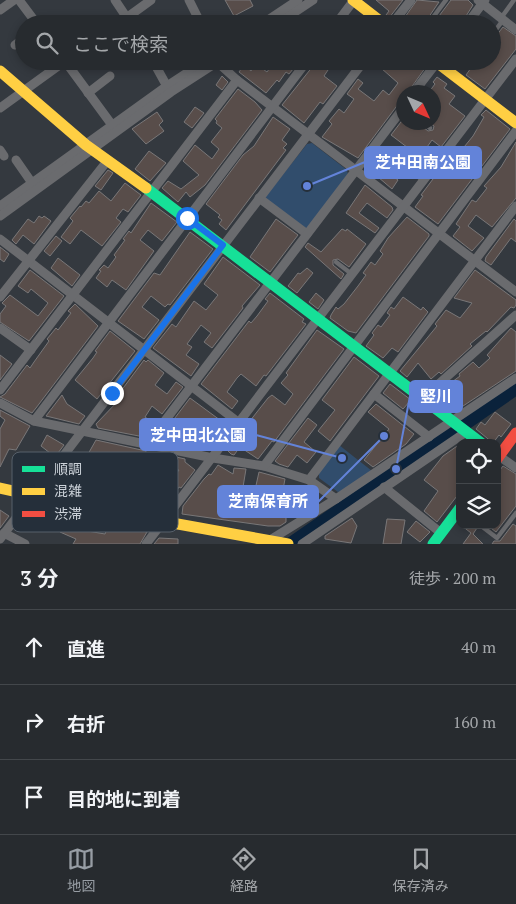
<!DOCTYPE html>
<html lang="ja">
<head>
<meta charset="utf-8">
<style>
	body { margin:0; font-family:"PT Serif","Noto Sans JP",serif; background:#2f3337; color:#f1f3f6 }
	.controls { position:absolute; right:15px; bottom:15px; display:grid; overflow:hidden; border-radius:10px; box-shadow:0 2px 8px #0003 }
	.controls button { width:45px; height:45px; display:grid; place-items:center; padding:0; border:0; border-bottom:1px solid #43474b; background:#272b2f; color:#f1f3f6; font:25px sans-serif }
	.compass { position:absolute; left:396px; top:85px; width:45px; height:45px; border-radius:50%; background:#272b2f; box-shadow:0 2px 8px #0003; rotate:134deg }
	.stop { position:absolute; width:15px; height:15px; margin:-11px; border:4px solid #1a73e8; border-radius:50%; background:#fff }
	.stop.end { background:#1a73e8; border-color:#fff; box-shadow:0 1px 5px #0008 }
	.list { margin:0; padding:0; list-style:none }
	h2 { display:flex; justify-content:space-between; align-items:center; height:65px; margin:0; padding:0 20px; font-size:21px }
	h2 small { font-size:16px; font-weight:400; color:#a4a7aa }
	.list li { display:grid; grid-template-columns:32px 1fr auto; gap:15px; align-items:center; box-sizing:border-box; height:75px; padding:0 20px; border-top:1px solid #43474b }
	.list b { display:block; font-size:19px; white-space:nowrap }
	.list em { font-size:16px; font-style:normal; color:#a4a7aa }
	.icon { flex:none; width:28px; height:28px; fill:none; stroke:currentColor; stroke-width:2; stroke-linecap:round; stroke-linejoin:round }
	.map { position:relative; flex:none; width:516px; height:544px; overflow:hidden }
	.search { position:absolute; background:#272b2f; box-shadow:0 2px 8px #0003; left:15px; right:15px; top:15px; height:55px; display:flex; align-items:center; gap:12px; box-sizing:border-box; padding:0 18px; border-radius:28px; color:#a4a7aa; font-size:19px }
	.sheet { height:290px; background:#272b2f }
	nav { display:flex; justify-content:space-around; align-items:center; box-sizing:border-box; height:70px; border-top:1px solid #43474b; background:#272b2f; font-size:14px; color:#a4a7aa }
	nav a { display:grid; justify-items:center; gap:2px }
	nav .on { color:#979da4 }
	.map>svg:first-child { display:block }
	.green { fill:#314d6c }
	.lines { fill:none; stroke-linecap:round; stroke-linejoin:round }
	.river { stroke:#0a223b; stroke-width:14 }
	.building { fill:#584d4a; stroke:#797778 }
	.lane { stroke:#6a6b6e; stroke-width:4.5 }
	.street { stroke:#6a6b6e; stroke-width:9 }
	.fast { stroke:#16e098; stroke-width:11 }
	.slow { stroke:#ffcf43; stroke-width:11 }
	.jam { stroke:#f24e42; stroke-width:11 }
	.route { stroke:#1a73e8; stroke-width:6 }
	.key { fill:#252f3a; stroke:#57606a; stroke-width:1 }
	.key-label { font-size:14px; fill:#cdd3da }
	.leader { fill:none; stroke:#6383d9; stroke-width:2 }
	.callout-dot { fill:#6383d9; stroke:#252f3a; stroke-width:2 }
	.callout { fill:#6383d9; stroke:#6383d9; stroke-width:2 }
	.callout-label { font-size:16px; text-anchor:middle; font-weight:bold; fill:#fff }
</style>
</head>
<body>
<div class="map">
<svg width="516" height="544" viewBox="0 0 516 544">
	<rect width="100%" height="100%" fill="#34393f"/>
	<g class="green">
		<path d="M312,143L347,170L348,175L307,229L266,200V196L307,144Z"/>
		<path d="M339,445L372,471L342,491L338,492L319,478V471Z"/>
	</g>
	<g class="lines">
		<path class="river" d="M291,544L516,388"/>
	</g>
	<g class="building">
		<path d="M225,0H250L253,6L234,16Z"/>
		<path d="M376,0H403L389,18L386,15L389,11Z"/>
		<path d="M417,0L439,2L424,24H400Z"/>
		<path d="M451,0H468L473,5L461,24H433Z"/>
		<path d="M503,27L516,36V49L485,89L466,75L476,61H492L498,52L492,48V41Z"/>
		<path d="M275,61L298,63L289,74L286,72L279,82L277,80L266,93L239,72L244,65L251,71L256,64L267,72Z"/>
		<path d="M317,61H329L332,64L324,76L337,86L323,104L320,102L304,123L282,105Z"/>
		<path d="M373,61H391L400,68L406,61H427L428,64L408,92H404V101L399,103L358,158L322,137L332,124L329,121L339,109L344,113L354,99L347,94L358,79L363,83L358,89L374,101L383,90L389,95L398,83Z"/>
		<path d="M222,76L228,82L222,90L216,85Z"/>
		<path d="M437,77L447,84L444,88L455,96L449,104L465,116L441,147L432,140L420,157L391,135L404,118V122H417L428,131L433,130L434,126L430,123L434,122V92H429L435,84L433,82Z"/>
		<path d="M238,89L255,102L262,110L205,185L190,197L186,192L178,202L162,188L168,181L181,189L199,175L183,161L195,145L212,159L219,149L211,142L222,128L216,123L217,121L215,119Z"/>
		<path d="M195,107L204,113L192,128L184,122Z"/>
		<path d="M486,110L510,129L438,224L415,207L423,196L421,195L436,175L439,177L457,150L460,152L473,136L484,117L481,115Z"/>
		<path d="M157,112L163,121L159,125L164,131L146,144L132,129Z"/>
		<path d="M273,117L290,129L282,140L287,144L283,148L286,150L226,230L219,224L222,220L218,217L220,215L206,204L243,155L254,146Z"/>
		<path d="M516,142V198L492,227L476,215L468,226L484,238L472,251L453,236L460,227L456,224L472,200L476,202L487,188L484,186L501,167Z"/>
		<path d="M149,151L166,163L150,181L135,169Z"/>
		<path d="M377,157L382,161L381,167L398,180L392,189L371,171V165Z"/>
		<path d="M108,170L113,173L101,190L95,186Z"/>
		<path d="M125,183L141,195L128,212L123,209L116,218L121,222L102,246L81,230L70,244L61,237L73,221L70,218L80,206L81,207L86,201L89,203L99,191L111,201Z"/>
		<path d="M365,185L392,207L393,210L387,218L367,203L359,213L379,228L375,233L346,213Z"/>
		<path d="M151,203L177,222L162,241L148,230L140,240L154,251L126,290L112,280L107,287L96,278L101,271L99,270L104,265L108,268L116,257L114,255L125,240L123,239L129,231L131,233Z"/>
		<path d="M39,216L42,218L44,216L51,221L34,244L23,235L16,244L12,240L28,219L34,223Z"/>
		<path d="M407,217L429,234V236L356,333L348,331L330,318L331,315L336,307L338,309L344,304L358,286L366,275L363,273L371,262L375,265L383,254L380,251L388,238Z"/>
		<path d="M276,219L298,235L270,272L250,257Z"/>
		<path d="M514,219L516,221V242L511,238L491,265L485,261L486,257Z"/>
		<path d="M342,229L346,231L347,229L366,244L349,267L338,259L333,260V265L344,274L341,279L305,247L308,243L321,252Z"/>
		<path d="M190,232L213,249L170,305L168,304L165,307L151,296L142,307L159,320L144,339L118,321L154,273L160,275Z"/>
		<path d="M56,236L62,241L50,256L44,251Z"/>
		<path d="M0,247L9,254L4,262L0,259Z"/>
		<path d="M223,257L260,285L242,306L243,308L212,348L204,342L211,333L201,325L187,344L192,347L186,355L199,364L191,376L153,348L172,324L176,327L194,301L206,310L218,295L204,284Z"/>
		<path d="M58,258L80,275L72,286L51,268Z"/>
		<path d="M307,268L313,273L297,293L288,286L298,273L300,274Z"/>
		<path d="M30,270L64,296L29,341L0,322V314L6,306L2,303L10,295L38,316L48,303L31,289L28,293L18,286Z"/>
		<path d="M475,270L516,300V305L514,308L511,307L487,332L486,331L470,344L472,346L441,374L439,372L431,379L418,363L407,377L400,371L437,326L435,324L446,310L460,318L472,303L454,298Z"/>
		<path d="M270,293L304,319L302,322L306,324L266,376L264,375L256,386L241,374L237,378L227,392L238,401L232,409L201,384L249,321L251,323L257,316L268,301L265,299Z"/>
		<path d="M316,293L324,300L318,309L309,302Z"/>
		<path d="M403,297L421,310L423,307L428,312L398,352L392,348L383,358L366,346L374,335L372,333L378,325L381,327L390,315L387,313L391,307L394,309Z"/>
		<path d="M75,304L98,326L36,408L32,413L0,397L5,394L27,365L30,368L34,362L49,341L47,339L56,328L58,330L71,313L68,311Z"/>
		<path d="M511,328L516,332V371L454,412L447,405L449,403L440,391L460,376L459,374L473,362L479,368L490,358L487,355Z"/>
		<path d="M317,330L344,349L274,442L272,441L258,459L240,447L234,455L231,454L227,450L268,398L272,395L285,405L293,394L281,383L288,375L286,373Z"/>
		<path d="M110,331L135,351L97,399L75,380L93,358L97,352L95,351Z"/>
		<path d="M0,355L12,364L0,380Z"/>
		<path d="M354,357L379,376L330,441L318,431L335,410L322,400Z"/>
		<path d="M144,360L146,362L148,360L164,373L155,385L167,394L176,382L183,387L162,414L152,406L145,417L155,424L144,437L98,428L96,424L118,401L115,399Z"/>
		<path d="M390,384L411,400L403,409L383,393Z"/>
		<path d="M62,395L67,404L85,416L79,424L46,416Z"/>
		<path d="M190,398L224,423L225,421L229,425L211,449L201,441L198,448L178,442V444L163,441L165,431Z"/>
		<path d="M376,404L414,434L406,444L373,467L364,460L389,429L368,412Z"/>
		<path d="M0,410L30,426L16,450L9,449L0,467V429L5,420L0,416Z"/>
		<path d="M495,412L511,424L501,437L499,435L493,443L476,429L481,422L485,425Z"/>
		<path d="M308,418L317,425L304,442L316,452L307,463L297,455L288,467L279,464L275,461Z"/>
		<path d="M47,435L64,445L55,457L41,446Z"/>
		<path d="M96,440L146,451L141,479L167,486L179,470L161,466L163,454L185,459V462L195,470L181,488L179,487L163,511L138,507L131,494L129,505L103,499L104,494L100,485L82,482L79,495L62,491L69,465L66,463L73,455L83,463Z"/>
		<path d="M460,444V492L437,522L424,511L438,491L424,480L443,456Z"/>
		<path d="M218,465L233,474L234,468L246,469L240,505L257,508L260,491L255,490L259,472L285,479L282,495L274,494L271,509L286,511V522L280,526H268L182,514L183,506L204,479L209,474L211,475Z"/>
		<path d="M503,466L516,474V506L496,532L487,525H497V474Z"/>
		<path d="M36,507L49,510L48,514L72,521L70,528L105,534L109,524L147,532L140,544H73L76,539L60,532L61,531L32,521Z"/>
		<path d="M0,510L9,516L0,528Z"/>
		<path d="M352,518L357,526L351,543L325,539V536Z"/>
		<path d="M387,519L405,520L401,544H383Z"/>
		<path d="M416,521L430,532L420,542L407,532Z"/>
		<path d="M513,524L516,526V544H492L494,541H500Z"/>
		<path d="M461,525H476L477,528L473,534L483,544H463L471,533Z"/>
		<path d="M159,538L178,539V544H154Z"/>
	</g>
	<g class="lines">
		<g class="lane">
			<path d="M501,18L514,0"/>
			<path d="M428,24L446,0"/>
			<path d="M492,35L503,20"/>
			<path d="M423,122L430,128"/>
			<path d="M405,167L424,181"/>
			<path d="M336,262L353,275"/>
			<path d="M480,525L497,538L516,513"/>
		</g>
		<g class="street">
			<path d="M19,0L37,24"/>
			<path d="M115,0L131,24"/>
			<path d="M189,0L201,24"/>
			<path d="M478,0L516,30"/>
			<path d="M0,10L14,0"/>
			<path d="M118,24L151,0"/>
			<path d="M262,24L298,0"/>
			<path d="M277,24L313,0"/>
			<path d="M336,24L354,0"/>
			<path d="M392,24L411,0"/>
			<path d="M467,24L485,0"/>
			<path d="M15,45L24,38"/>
			<path d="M65,61L112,125"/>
			<path d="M153,61L169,90"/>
			<path d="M216,61L237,80L516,292"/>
			<path d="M414,92L438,61"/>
			<path d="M88,93L110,76"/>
			<path d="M0,108L65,61"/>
			<path d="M0,150L4,156"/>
			<path d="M16,160L32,183"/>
			<path d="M259,198L307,234"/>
			<path d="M0,206L167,86L205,61"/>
			<path d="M0,216L171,92L219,61"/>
			<path d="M0,239L238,422"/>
			<path d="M0,297L108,160"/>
			<path d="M0,328L31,350"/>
			<path d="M0,390L237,80"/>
			<path d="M374,394L429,437"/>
			<path d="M423,398L516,315"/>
			<path d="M0,403L34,421L213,458L264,466L309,480L336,499"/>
			<path d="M34,421L307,61"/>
			<path d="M148,443L404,107"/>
			<path d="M499,456L516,468"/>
			<path d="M264,466L516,131"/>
			<path d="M309,480L516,206"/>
			<path d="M384,487L441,533"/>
			<path d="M4,533L25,544"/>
			<path d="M0,539L364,61"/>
			<path d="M270,540L336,499L516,378"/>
			<path d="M146,544L516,59"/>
			<path d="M302,544L466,432"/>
		</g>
		<g class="fast">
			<path d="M146,188L481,443"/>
			<path d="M433,544L460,508"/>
		</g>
		<g class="slow">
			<path d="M353,0L384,24"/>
			<path d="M435,61L516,123"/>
			<path d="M0,71L86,145L146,188"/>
			<path d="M0,488L95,509L288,544"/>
		</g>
		<path class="jam" d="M497,459L516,433"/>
	</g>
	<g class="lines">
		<path class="route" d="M112,393L223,245L187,218"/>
	</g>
	<rect x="12" y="452" width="166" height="80" rx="8" class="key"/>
	<rect x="22" y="466" width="23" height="6" fill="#16e098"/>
	<rect x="22" y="488" width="23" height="7" fill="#ffcf43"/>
	<rect x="22" y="511" width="23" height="6" fill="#f24e42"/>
	<g class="key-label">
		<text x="54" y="474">順調</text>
		<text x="54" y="496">混雑</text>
		<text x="54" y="519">渋滞</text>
	</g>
	<path class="leader" d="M307 186L365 162M396 469L410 396M342 458L256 435M384 436L318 502"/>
	<g class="callout-dot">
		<circle cx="307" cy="186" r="5"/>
		<circle cx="396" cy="469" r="5"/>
		<circle cx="342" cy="458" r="5"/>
		<circle cx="384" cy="436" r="5"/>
	</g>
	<g class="callout">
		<rect x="365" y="147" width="116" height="31" rx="5"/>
		<rect x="410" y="381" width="52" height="31" rx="5"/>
		<rect x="140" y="419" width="116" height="31" rx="5"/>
		<rect x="218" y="486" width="100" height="31" rx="5"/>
	</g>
	<g class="callout-label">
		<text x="423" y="168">芝中田南公園</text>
		<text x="436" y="402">竪川</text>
		<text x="198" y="441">芝中田北公園</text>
		<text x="268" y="507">芝南保育所</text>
	</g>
</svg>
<div class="controls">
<button><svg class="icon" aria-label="locate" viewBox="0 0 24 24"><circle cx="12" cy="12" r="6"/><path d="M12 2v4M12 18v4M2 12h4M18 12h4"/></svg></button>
<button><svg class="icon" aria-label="layers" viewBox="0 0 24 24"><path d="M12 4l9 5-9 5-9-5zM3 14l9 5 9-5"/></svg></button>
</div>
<svg class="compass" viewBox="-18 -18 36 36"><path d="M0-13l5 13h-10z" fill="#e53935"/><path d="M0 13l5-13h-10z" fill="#a4a7aa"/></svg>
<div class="stop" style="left:187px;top:218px"></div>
<div class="stop end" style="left:112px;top:393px"></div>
<div class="search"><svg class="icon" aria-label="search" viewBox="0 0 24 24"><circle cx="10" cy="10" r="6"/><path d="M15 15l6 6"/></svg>ここで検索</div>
</div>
<section class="sheet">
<h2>3 分<small>徒歩 · 200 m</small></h2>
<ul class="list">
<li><svg class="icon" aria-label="ahead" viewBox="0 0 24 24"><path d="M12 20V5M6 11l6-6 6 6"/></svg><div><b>直進</b></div><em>40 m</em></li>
<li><svg class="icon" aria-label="right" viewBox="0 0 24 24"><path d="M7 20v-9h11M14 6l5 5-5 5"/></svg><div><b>右折</b></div><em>160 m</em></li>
<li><svg class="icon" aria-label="arrive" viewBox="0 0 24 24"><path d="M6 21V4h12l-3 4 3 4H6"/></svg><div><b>目的地に到着</b></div></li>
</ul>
</section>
<nav>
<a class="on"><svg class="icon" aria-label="map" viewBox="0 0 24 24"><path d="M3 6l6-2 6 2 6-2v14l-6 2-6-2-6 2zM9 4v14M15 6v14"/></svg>地図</a>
<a><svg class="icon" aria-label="directions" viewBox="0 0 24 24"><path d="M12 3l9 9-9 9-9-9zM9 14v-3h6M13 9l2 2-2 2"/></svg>経路</a>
<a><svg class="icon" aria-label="saved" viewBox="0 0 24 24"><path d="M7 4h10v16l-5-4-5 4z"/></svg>保存済み</a>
</nav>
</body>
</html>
